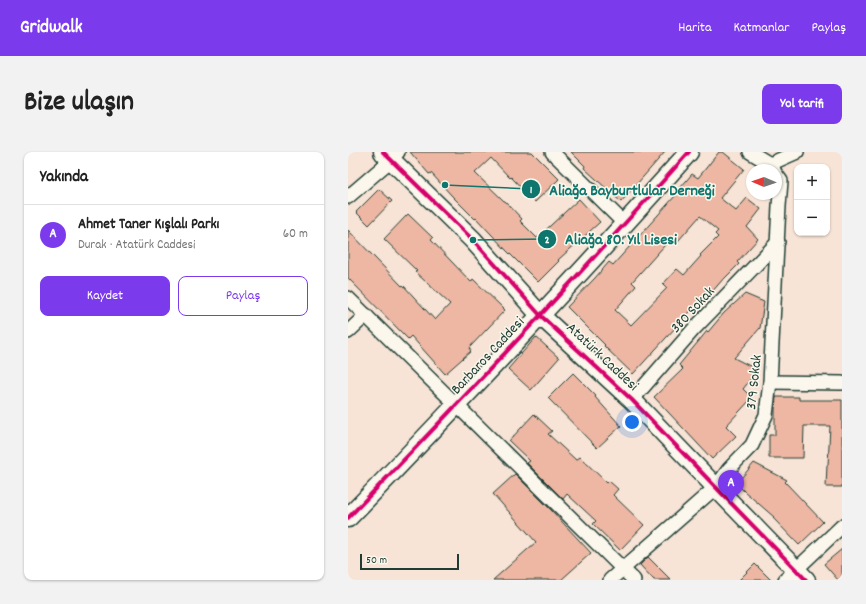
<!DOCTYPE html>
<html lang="tr">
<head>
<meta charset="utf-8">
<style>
	body { margin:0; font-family:Dekko,sans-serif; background:#f2f2f2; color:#222 }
	.controls { position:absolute; right:12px; top:12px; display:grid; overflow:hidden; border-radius:8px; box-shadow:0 1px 3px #0004 }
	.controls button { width:36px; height:36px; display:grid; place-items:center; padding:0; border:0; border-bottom:1px solid #e0e0e0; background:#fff; color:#222; font:20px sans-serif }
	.compass { position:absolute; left:398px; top:12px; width:36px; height:36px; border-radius:50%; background:#fff; box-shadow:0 1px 3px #0004; rotate:272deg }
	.scale { position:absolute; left:12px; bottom:10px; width:99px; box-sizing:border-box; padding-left:4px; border:2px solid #1f3d34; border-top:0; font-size:11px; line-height:14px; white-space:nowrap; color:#1f3d34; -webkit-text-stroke:3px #fbf7ec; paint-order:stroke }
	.you { position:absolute; left:284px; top:270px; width:14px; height:14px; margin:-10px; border:3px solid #fff; border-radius:50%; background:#1a73e8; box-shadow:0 0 0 6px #1a73e833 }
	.badge { display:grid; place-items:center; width:26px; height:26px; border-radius:50%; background:#7c3aed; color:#fff; font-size:13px; font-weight:700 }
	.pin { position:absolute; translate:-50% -33px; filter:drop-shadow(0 1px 2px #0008) }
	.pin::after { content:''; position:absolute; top:21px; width:14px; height:12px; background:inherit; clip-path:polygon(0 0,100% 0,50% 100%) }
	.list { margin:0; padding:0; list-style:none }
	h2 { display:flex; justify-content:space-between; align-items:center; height:52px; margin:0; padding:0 16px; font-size:17px }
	h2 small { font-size:13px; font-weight:400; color:#767676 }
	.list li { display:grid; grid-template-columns:26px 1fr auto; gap:12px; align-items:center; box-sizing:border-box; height:60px; padding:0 16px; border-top:1px solid #e0e0e0 }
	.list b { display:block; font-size:15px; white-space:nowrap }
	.list p { margin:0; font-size:13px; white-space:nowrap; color:#767676 }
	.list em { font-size:13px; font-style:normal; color:#767676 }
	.actions { display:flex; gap:8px; padding:12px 16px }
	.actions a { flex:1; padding:9px 0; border:1px solid #7c3aed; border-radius:8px; text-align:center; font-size:14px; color:#7c3aed }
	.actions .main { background:#7c3aed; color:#fff }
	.map { position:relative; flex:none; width:494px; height:428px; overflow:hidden; border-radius:8px }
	header { display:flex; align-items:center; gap:24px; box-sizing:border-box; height:56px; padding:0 20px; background:#7c3aed; color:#fff }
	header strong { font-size:19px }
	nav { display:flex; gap:22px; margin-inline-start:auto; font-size:14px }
	.intro { display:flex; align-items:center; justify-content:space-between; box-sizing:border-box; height:96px; padding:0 24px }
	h1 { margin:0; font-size:28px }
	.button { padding:10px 18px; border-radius:8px; background:#7c3aed; color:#fff; font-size:14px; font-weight:700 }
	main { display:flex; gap:24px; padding:0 24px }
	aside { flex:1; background:#fff; border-radius:8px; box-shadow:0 1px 3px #0004 }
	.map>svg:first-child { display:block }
	.building { fill:#eeb7a3; stroke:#1f3d34; fill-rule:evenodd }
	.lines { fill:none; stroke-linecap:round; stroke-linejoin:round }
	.street-casing { stroke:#1f3d34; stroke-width:16 }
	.secondary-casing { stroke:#1f3d34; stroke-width:21 }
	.street { stroke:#fbf7ec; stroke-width:13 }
	.secondary { stroke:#fbf7ec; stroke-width:18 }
	.cycleway-casing { stroke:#fbf7ec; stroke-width:6 }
	.cycleway { stroke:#d6006c; stroke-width:4 }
	.labels { text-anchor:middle; stroke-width:3; stroke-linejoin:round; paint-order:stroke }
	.street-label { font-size:15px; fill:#1f3d34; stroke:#fbf7ec }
	.leader { fill:none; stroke:#0f766e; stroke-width:1.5 }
	.callout-dot { fill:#0f766e; stroke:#fbf7ec; stroke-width:1.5 }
	.mark-label { font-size:12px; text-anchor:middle; font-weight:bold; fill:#fff }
	.callout-label { font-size:16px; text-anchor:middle; font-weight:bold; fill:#0f766e; stroke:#fbf7ec; stroke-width:3; stroke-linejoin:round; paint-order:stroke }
</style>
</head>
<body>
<header>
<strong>Gridwalk</strong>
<nav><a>Harita</a><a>Katmanlar</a><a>Paylaş</a></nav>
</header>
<div class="intro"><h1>Bize ulaşın</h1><a class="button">Yol tarifi</a></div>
<main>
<aside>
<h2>Yakında<small></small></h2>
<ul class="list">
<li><span class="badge">A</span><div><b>Ahmet Taner Kışlalı Parkı</b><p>Durak · Atatürk Caddesi</p></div><em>60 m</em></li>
</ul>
<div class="actions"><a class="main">Kaydet</a><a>Paylaş</a></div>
</aside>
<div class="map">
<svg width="494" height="428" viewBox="0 0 494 428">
	<rect width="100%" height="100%" fill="#f7e4d6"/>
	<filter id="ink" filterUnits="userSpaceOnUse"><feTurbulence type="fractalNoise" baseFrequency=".025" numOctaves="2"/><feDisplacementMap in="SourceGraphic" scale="8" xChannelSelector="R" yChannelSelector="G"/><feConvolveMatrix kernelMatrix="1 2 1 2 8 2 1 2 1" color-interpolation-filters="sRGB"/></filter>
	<g filter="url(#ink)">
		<g class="building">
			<path d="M62,0H184L211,27L187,50L163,25L162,26L143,6L127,21L156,49H157L174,67L172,69L189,86L231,47L252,70L210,108L211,109L190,130L158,98L128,66L127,67L104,44L83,21L81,22Z"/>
			<path d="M223,0H317L273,50L236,16L237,14Z"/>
			<path d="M371,0H375L396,17L372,46L388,59L399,46L413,57L399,75L410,87L389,110L391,112L376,127V126L363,141L361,139L285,222L256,194L257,193L219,155L247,126L261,110L265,113L328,43L327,42L344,22L350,26ZM352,64L370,79L367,82L370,85L352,103L353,104L336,123L329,117L315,132L319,136L283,173L267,158L288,134L284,130L325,84L330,89Z"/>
			<path d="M31,37L44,49L21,73L8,60Z"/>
			<path d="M60,62L85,86L83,88L123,130L125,127L157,158L121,196L123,199L97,222L63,184L60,187L0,126V78L54,134L55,133L87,168L102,152L67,120L69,119L36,87Z"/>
			<path d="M397,142L416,150L412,176L386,206L410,218L395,237L404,246L378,274L388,284L364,307L306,245L335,217L331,213L359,179L360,180L376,161Z"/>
			<path d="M188,185L211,206L183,238L160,217Z"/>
			<path d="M225,221L248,244L247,245L273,274L249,296L200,246Z"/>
			<path d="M428,245H451V248H494V335H478L479,313H480L482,274H456L455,306H421V283H427V258Z"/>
			<path d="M186,262L204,279L200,282L228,308L232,305L259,331L261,329L270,337L265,343L296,373L272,398L245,372L248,369L219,342L215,347L179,311L182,309L161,289Z"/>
			<path d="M406,311L439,328L437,330L475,370L451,393L425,366L426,365L388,332Z"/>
			<path d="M167,322L204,359L243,401L213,428H145L188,390L145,342Z"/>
			<path d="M494,397V428H490L476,412Z"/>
			<path d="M300,405L323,428H306L292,413Z"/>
			<path d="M407,412L423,428H391Z"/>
		</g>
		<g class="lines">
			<g class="street-casing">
				<g id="street">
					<path d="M204,0L277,72"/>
					<path d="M402,0L422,12L426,18"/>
					<path d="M422,12L449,0"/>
					<path d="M0,45L43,8L50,0"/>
					<path d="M0,146L286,428"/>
					<path d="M0,180L18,163"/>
					<path d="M422,230L494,231"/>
					<path d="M284,248L345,178L430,90"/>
					<path d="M262,428L368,335L381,317L404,293L418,263L422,230L431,54L433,29L428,22"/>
					<path d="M437,428L494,374"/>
				</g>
			</g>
			<g class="secondary-casing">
				<g id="secondary">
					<path d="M35,0L125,88L192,163L284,248L383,351L458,428"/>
					<path d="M0,366C116,246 230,125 341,0"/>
				</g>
			</g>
			<use href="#street" class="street"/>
			<use href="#secondary" class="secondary"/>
			<g class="cycleway-casing">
				<g id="cycleway">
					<path d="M35,0L125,88L192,163L284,248L383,351L458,428"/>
					<path d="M0,366C116,246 230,125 341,0"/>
				</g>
			</g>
			<use href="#cycleway" class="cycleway"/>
		</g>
	</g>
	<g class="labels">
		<g class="street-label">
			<text transform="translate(344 157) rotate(-47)" y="5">380 Sokak</text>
			<text transform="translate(139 203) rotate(-47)" y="5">Barbaros Caddesi</text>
			<text transform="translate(255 204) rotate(43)" y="5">Atatürk Caddesi</text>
			<text transform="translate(405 230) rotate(-84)" y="5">379 Sokak</text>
		</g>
	</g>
	<path class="leader" d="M97 33L183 37M125 88L199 87"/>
	<g class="callout-dot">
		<circle cx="97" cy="33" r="4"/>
		<circle cx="125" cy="88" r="4"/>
		<circle cx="183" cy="37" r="10"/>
		<circle cx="199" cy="87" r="10"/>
	</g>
	<g class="mark-label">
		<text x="183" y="41">1</text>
		<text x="199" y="91">2</text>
	</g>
	<g class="callout-label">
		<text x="284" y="43">Aliağa Bayburtlular Derneği</text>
		<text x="273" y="92">Aliağa 80. Yıl Lisesi</text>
	</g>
</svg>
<div class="controls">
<button>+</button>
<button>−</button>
</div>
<svg class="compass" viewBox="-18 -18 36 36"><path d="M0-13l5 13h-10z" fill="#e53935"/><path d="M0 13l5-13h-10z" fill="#767676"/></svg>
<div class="scale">50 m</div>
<div class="you"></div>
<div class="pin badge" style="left:383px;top:351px">A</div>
</div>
</main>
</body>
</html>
